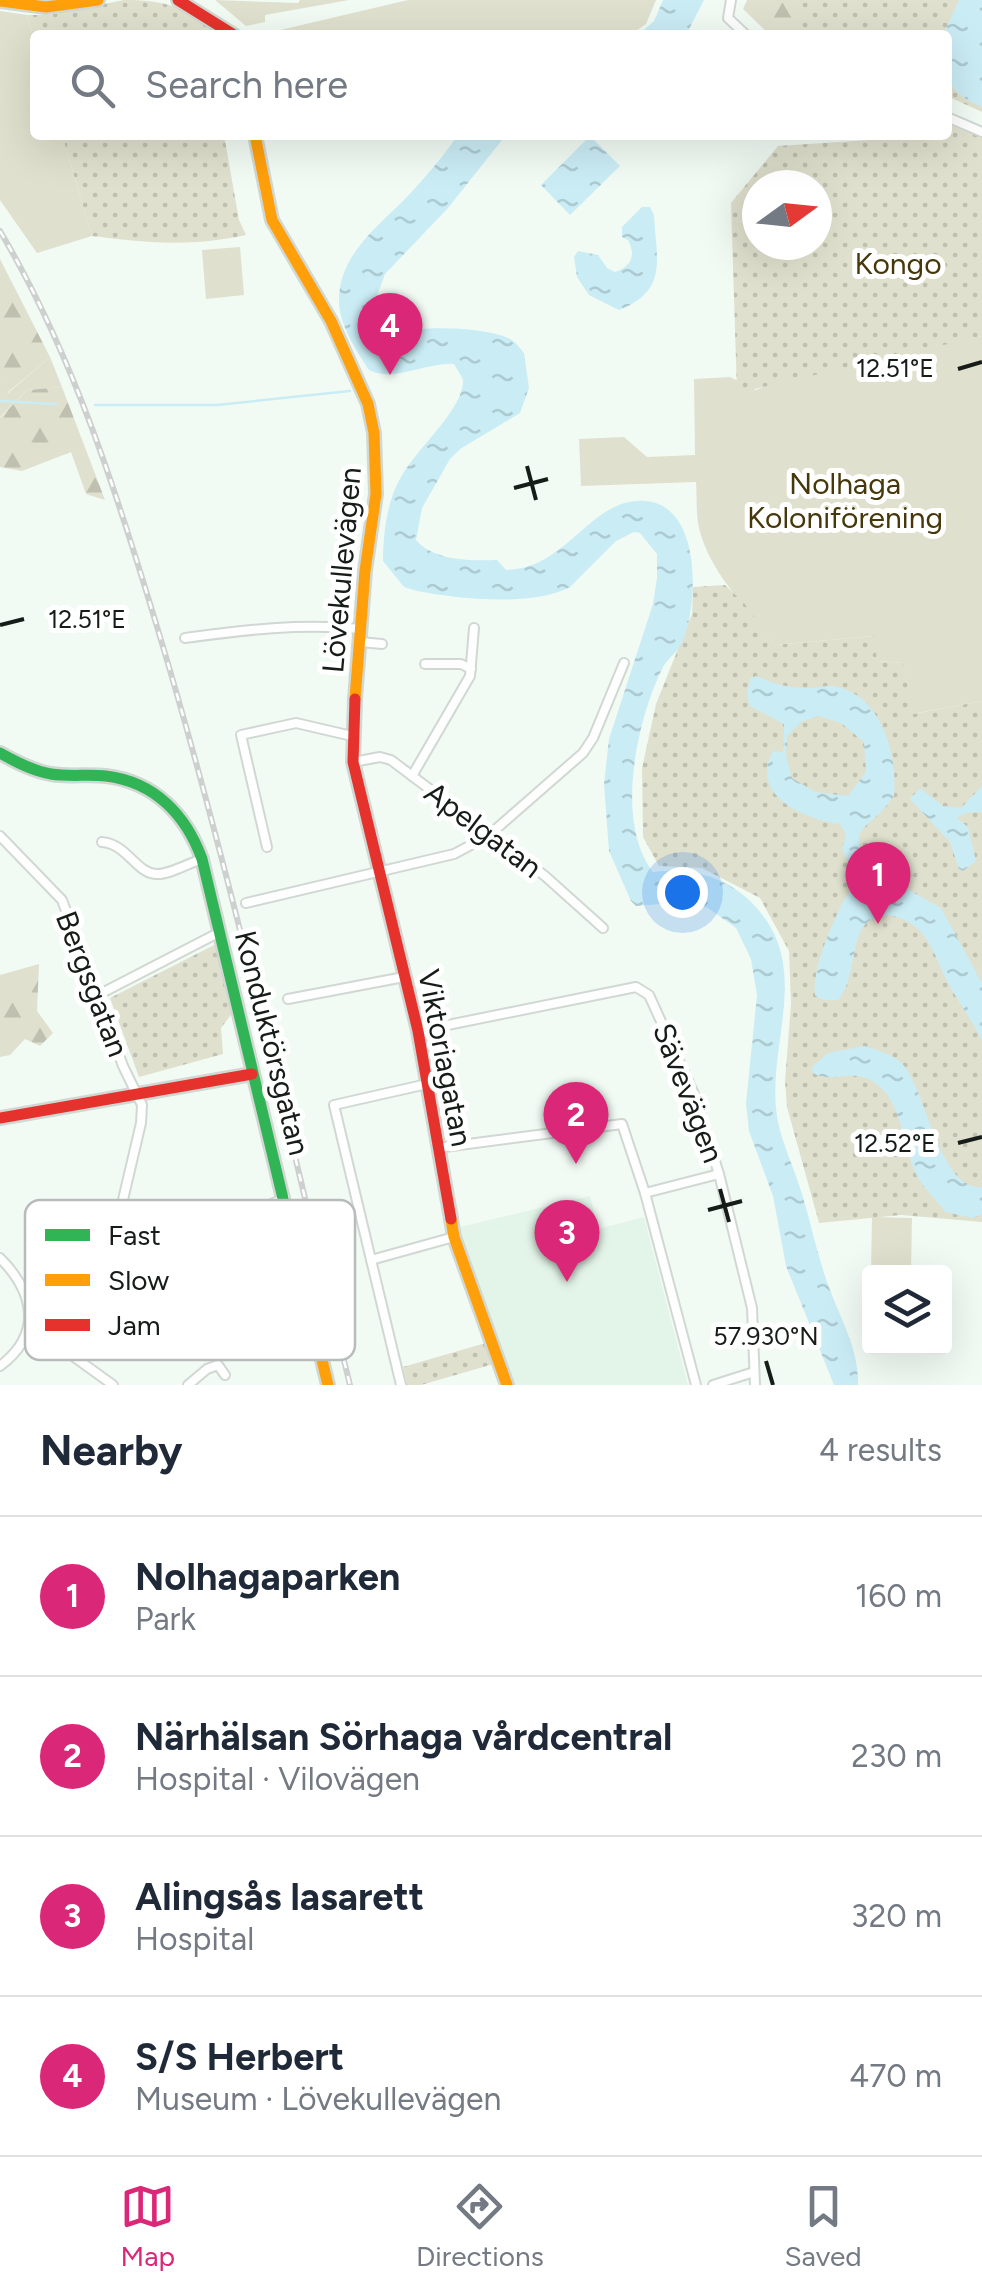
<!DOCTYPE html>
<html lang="en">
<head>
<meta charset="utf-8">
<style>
	body { margin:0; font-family:Figtree,sans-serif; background:#f6f6f7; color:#1f2937 }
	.controls { position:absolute; right:30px; bottom:30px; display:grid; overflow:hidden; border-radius:10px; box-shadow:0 10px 40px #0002 }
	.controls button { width:90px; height:90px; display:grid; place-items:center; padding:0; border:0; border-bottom:2px solid #e0e1e3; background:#fff; color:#1f2937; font:50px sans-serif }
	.compass { position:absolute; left:742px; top:170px; width:90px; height:90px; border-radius:50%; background:#fff; box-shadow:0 10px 40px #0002; rotate:75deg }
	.you { position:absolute; left:682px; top:892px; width:35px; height:35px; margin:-25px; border:8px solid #fff; border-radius:50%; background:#1a73e8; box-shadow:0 0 0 15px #1a73e833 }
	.badge { display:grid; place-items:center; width:65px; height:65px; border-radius:50%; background:#db2777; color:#fff; font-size:32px; font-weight:700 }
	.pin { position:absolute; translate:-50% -82px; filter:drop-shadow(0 2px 5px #0008) }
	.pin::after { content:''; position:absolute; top:52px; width:35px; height:30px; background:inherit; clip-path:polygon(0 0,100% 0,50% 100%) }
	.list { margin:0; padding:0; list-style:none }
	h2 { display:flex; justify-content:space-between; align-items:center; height:130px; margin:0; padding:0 40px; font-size:42px }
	h2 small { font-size:32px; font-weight:400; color:#747a83 }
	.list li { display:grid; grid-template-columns:65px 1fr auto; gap:30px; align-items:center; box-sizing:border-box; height:160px; padding:0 40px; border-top:2px solid #e0e1e3 }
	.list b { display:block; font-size:38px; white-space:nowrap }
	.list p { margin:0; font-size:32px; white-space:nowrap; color:#747a83 }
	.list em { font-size:32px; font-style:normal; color:#747a83 }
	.icon { flex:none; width:55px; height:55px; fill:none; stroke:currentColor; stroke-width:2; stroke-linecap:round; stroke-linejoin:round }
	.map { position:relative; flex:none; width:982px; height:1385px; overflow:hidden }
	.search { position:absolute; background:#fff; box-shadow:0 10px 40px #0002; left:30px; right:30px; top:30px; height:110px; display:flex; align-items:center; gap:25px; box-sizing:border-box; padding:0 35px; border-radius:10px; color:#747a83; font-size:38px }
	.sheet { height:770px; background:#fff }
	nav { display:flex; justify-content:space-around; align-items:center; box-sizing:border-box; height:140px; border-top:2px solid #e0e1e3; background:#fff; font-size:28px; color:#747a83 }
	nav a { display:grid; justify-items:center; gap:5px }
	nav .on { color:#db2777 }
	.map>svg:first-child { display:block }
	.built { fill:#e3f5e8 }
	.green { fill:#e0e0ce }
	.forest { fill:url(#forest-firs) }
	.park { fill:url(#park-dots); fill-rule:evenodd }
	.water { fill:url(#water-ripples); fill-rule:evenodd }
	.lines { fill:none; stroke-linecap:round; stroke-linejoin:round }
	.stream { stroke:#caecf5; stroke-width:2.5 }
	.street-casing { stroke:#d1d8d3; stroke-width:12 }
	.fast-casing { stroke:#d1d8d3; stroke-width:16 }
	.slow-casing { stroke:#d1d8d3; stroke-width:16 }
	.jam-casing { stroke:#d1d8d3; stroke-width:16 }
	.street { stroke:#fdfefd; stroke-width:8 }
	.fast { stroke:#30b455; stroke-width:11 }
	.slow { stroke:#ff9f0a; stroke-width:11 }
	.jam { stroke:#e5322d; stroke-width:11 }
	.rail-casing { stroke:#cdd0cf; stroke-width:6 }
	.rail { stroke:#fff; stroke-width:2.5; stroke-dasharray:8; stroke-linecap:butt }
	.ticks { fill:none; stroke:#161c18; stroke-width:4 }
	.labels { text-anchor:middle; stroke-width:10; stroke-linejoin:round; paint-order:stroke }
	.park-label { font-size:30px; fill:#46380a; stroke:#fff }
	.street-label { font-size:30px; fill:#161c18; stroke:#fff }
	.key { fill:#fff; stroke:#b9bbba; stroke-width:2.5 }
	.key-label { font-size:28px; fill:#161c18 }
	.ticks-label { font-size:25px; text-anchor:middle; fill:#161c18; stroke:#fff; stroke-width:10; stroke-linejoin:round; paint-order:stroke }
</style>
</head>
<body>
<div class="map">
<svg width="982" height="1385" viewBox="0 0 982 1385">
	<defs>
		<pattern id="forest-firs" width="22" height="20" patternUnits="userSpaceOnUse" patternTransform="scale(2.5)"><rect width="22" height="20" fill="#e0e0ce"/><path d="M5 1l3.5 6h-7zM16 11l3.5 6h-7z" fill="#bfc0b0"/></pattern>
		<pattern id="park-dots" width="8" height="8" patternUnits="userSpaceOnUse" patternTransform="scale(2.5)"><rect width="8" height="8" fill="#e0e0ce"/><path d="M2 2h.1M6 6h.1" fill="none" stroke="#bfc0b0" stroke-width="1.8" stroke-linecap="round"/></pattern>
		<pattern id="water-ripples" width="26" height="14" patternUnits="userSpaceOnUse" patternTransform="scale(2.5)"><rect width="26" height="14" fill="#caecf5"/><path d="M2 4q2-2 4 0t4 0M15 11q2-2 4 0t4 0" fill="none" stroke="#adcad1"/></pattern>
	</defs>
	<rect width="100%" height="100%" fill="#f1fbf4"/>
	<path class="built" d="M590,1196L598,1229L644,1217L688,1385H509L456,1228Z"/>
	<g class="green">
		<path d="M215,0L298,3L300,0H349L265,15V22L246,26Z"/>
		<path d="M408,0H656L646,24L630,35H259Z"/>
		<path d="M0,11L27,15L35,43V135H62L92,236L37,253L0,200Z"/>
		<path d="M240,247L244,295L206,299L202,250Z"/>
		<path d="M982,336V701L912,714L903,663L877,661L873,636L775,645C748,609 706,569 698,523C696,510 697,495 696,482L581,486L579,439L624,437L647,457L695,455L694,379L730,377L756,390L802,370Z"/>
		<path d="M50,357L62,387L27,390L0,417V381L8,393Z"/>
		<path d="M872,1217L912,1218L911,1272H871Z"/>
	</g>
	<g class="forest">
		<path d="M747,0H798L815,35H770L743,9Z"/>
		<path d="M0,259L50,357L7,393L0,381Z"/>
		<path d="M62,387L105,500L86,494L71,452L22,471L0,467V418L27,390Z"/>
		<path d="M39,964L37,1011L53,1033L40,1046L25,1039L10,1055L0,1057V975Z"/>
	</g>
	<g class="park">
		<path d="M124,0C172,0 184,9 224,35H35V43L27,15H49Z"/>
		<path d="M791,0H982V112L947,96V35H803L800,17Z"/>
		<path d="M947,124L982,137V336L737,393L731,203L778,146L947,135ZM757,185H817V245H757Z"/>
		<path d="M62,135H224L239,220L246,235C191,247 147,243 92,236Z"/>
		<path d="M725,585L744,603L775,645L874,636L877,661L903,663L913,714L982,701V1222L901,1215L819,1223L787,1107L785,1081L791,1004L789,951L760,898L702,868L659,866L643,837L642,768L656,704L692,614L693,587Z"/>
		<path d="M218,943L233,1012L221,1028L223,1054L139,1077L110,998Z"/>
		<path d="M489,1342L497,1363L421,1385H407L403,1367Z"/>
	</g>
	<g class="water">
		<path d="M663,0H704L686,35H638L654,21Z"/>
		<path d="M959,0H982V107C941,89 947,76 947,35H943Z"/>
		<path d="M458,135H506L448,208L385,274L371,312L378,330L385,336C416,325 475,326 506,337C514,340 519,347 524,353L529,388L520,413L460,449L450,459L422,508L416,540C433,561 473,561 497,560L506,570C568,569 590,497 645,501C702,505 699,604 682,643C678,652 668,658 663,667C637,719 614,822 653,872C701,866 744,883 770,926C805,986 765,1056 778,1122C783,1146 795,1170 802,1194C812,1227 818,1259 830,1290C842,1322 859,1350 858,1385H834L786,1266L773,1196L749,1131L746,1103L757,995L751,959L736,928L708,908L673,903L636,906L631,901L609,851L604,784L609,739L653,604L657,578V554L640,533L634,532L616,541L570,587C532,607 459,599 417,591L404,587L383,561C383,535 387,500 401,477C417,448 465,408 463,379L454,364C426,362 394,383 369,370C356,350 339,325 339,300C339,256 376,228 404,200C423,180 442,158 458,135Z"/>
		<path d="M590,136L620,166L570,215L541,185Z"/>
		<path d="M642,207H650L654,215C656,259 669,290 619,310L589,295L577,277L574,257L578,251L598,255L607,268L615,272C632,266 636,255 628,240L622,237V227Z"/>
		<path d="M756,676C773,684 790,688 808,688C816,688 824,686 831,686C881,691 898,755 894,796C867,835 846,820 868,874L891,880L941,908L982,983V1040C971,1019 957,1000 946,979C938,963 932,943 919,930C905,916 878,908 864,926C851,942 855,981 838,1000H823L815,995C812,968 831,927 843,902C845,897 850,893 852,888C856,875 847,860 842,849L846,835L840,824C803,819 749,795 773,751L783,752L784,724L750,706L747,695L750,679ZM818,716L841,723L864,742L866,772L848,796L815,792L792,778L786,756L787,736L801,722Z"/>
		<path d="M982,786V812L965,813L957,818L968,827L976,861L963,871L959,869L950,842L910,799L920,788L943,806L961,808Z"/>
		<path d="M864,1046C879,1051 895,1054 905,1067C926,1094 941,1192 982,1187V1214L973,1218L945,1212C938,1201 927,1192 920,1181C901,1151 905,1093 866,1078C847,1071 830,1083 813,1073L812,1067L828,1053Z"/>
	</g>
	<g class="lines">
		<g class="stream">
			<path d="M0,401L56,404"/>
			<path d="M95,405H217L350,391"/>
		</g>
		<g class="street-casing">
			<g id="street">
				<path d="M731,0L728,18L746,35"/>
				<path d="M947,117L982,132"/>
				<path d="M185,638C244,630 301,623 361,629"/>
				<path d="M360,642L382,644"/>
				<path d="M425,664H461L471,669"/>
				<path d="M353,762L380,757L391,760L545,876L603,928"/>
				<path d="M412,776L470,676L474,628"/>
				<path d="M0,836L62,900L123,1066L142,1105L141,1123L110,1255L111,1265L120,1270L131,1268L285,1198"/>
				<path d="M102,842C127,844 136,873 156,874C169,875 189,863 202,859"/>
				<path d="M267,847L241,735L296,723L352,736"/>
				<path d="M246,903L454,854L488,836L583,753L593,738L624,663"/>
				<path d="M96,996L220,932"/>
				<path d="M288,999L404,977"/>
				<path d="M418,1031L636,987L649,995L694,1094L719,1174L752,1308L755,1385"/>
				<path d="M437,1148L622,1124L645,1193L696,1385"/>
				<path d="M645,1193L719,1174"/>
				<path d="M0,1258C34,1292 43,1334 0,1366"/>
				<path d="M371,1260L454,1237"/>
				<path d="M28,1330L41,1333L113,1385"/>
				<path d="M188,1385L207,1369L218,1365L225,1375"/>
				<path d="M401,1385L334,1105L427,1084"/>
				<path d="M713,1385L754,1372"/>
			</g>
		</g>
		<g class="fast-casing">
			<path id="fast" d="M0,753C16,762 33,771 51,774C69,777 88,774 106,776C155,782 186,815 202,859L290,1228"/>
		</g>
		<g class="slow-casing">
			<g id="slow">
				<path d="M0,1L46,7L98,0"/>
				<path d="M255,135L272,220L331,321L368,404L374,433L376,494L365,571L355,699"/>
				<path d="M451,1219L454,1237L507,1385"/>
				<path d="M290,1228L328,1385"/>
			</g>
		</g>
		<g class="jam-casing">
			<g id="jam">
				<path d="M178,0L234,35"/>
				<path d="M355,699L353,762L418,1031L451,1219"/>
				<path d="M0,1118L252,1074"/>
			</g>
		</g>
		<use href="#street" class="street"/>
		<use href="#fast" class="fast"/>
		<use href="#slow" class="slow"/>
		<use href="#jam" class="jam"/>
		<g class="rail-casing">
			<path id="rail" d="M0,231C73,354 117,494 158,630C233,879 288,1133 350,1385"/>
		</g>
		<use href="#rail" class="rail"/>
	</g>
	<path class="ticks" d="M958,369L982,362M527,466L536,500M514,488L548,479M0,625L24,619M958,1143L982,1137M720,1189L729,1222M708,1210L742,1201M766,1361L773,1385"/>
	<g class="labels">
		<g class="park-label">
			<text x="898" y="274">Kongo</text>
			<text x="845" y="494">Nolhaga<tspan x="845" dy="34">Koloniförening</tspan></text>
		</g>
		<g class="street-label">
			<text transform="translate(342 570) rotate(-85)" y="10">Lövekullevägen</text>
			<text transform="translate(483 830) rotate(37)" y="10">Apelgatan</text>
			<text transform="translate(92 984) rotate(69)" y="10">Bergsgatan</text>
			<text transform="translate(272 1043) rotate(76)" y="10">Konduktörsgatan</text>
			<text transform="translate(445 1058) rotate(79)" y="10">Viktoriagatan</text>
			<text transform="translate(688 1093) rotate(69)" y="10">Sävevägen</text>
		</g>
	</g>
	<rect x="25" y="1200" width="330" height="160" rx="15" class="key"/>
	<rect x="45" y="1229" width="45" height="12" fill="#30b455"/>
	<rect x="45" y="1274" width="45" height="12" fill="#ff9f0a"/>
	<rect x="45" y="1319" width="45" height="12" fill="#e5322d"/>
	<g class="key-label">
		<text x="108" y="1245">Fast</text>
		<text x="108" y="1290">Slow</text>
		<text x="108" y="1335">Jam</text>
	</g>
	<g class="ticks-label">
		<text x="895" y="377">12.51°E</text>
		<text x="87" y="628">12.51°E</text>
		<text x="895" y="1152">12.52°E</text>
		<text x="766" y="1345">57.930°N</text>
	</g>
</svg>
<div class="controls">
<button><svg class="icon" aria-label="layers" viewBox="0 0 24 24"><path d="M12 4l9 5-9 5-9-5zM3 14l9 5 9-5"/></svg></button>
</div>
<svg class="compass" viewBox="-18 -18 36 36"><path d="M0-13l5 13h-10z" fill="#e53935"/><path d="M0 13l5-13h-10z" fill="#747a83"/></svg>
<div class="you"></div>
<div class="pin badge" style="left:878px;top:924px">1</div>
<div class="pin badge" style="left:576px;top:1164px">2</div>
<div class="pin badge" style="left:567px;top:1282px">3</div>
<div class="pin badge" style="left:390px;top:375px">4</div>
<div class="search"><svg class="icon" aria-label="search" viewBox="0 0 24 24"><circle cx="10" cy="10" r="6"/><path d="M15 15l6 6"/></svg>Search here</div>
</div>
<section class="sheet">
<h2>Nearby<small>4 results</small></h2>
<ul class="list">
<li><span class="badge">1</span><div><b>Nolhagaparken</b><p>Park</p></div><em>160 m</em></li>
<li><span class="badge">2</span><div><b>Närhälsan Sörhaga vårdcentral</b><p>Hospital · Vilovägen</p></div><em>230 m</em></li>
<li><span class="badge">3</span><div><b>Alingsås lasarett</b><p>Hospital</p></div><em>320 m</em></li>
<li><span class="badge">4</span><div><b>S/S Herbert</b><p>Museum · Lövekullevägen</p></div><em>470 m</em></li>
</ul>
</section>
<nav>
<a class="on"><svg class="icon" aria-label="map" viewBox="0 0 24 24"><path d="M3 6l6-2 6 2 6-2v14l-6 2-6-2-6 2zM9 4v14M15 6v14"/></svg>Map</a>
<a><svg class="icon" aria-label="directions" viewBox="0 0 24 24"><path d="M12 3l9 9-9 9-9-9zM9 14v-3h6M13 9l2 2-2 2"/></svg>Directions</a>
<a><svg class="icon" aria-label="saved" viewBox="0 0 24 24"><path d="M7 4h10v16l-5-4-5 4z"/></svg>Saved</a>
</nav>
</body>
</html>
